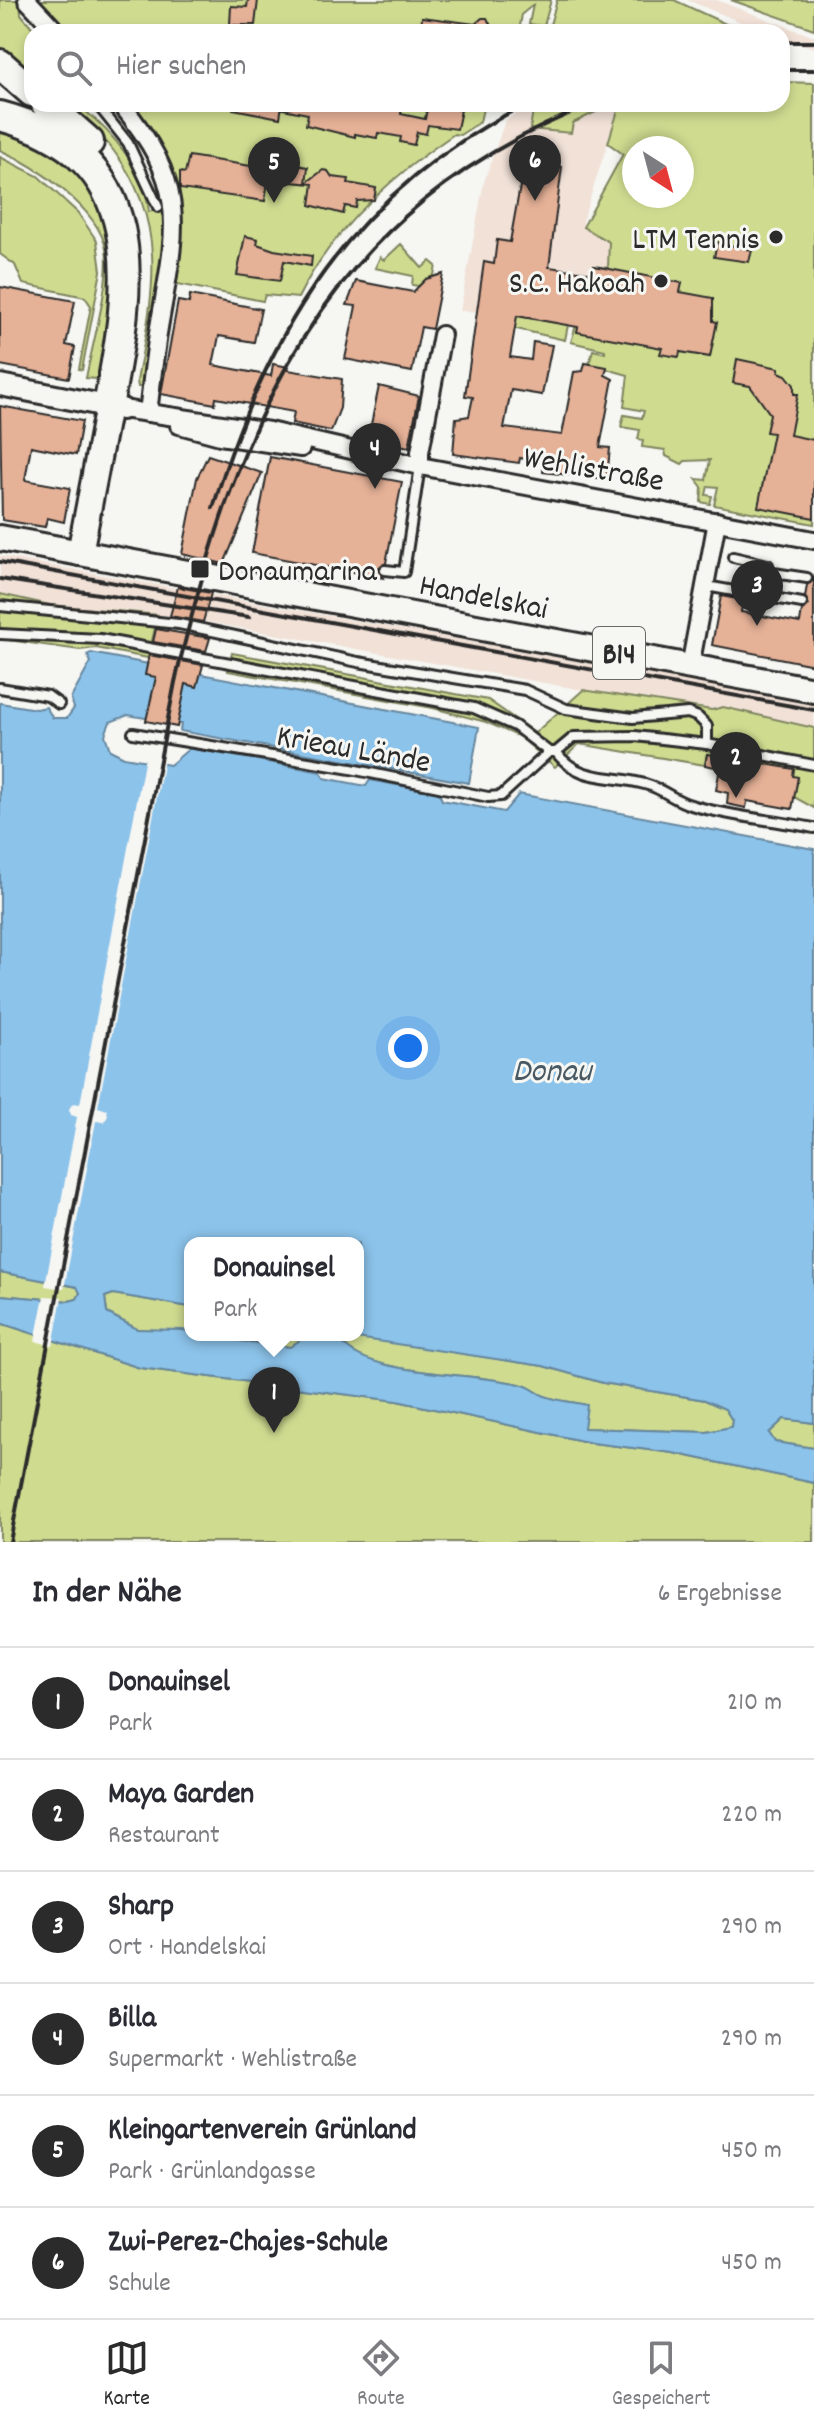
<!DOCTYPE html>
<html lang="de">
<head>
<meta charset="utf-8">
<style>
	body { margin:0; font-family:Dekko,sans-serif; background:#f2f2f3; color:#2b2b33 }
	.compass { position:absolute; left:622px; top:136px; width:72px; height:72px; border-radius:50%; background:#fff; box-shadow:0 4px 12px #0003; rotate:144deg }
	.you { position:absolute; left:408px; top:1048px; width:28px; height:28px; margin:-20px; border:6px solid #fff; border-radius:50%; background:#1a73e8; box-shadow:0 0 0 12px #1a73e833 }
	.badge { display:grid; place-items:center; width:52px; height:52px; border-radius:50%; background:#2b2b2b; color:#fff; font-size:26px; font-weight:700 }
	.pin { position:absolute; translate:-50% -66px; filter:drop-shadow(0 2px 4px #0008) }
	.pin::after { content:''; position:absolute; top:42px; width:28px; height:24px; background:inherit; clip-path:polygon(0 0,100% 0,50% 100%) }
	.popup { position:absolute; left:184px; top:1237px; width:180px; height:104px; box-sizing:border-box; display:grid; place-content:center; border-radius:16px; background:#fff; filter:drop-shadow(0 2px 6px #0005); font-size:26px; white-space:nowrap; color:#7c7c81 }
	.popup b { font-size:30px; color:#2b2b33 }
	.popup::after { content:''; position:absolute; left:50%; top:100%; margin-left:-16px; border:16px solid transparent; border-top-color:#fff }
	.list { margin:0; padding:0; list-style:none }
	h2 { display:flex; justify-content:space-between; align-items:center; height:104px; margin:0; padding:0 32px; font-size:34px }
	h2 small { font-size:26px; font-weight:400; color:#7c7c81 }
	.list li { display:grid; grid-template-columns:52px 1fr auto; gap:24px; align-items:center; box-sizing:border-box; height:112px; padding:0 32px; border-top:2px solid #e1e1e2 }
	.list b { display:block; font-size:30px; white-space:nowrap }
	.list p { margin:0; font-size:26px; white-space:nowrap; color:#7c7c81 }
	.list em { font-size:26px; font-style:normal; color:#7c7c81 }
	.icon { flex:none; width:44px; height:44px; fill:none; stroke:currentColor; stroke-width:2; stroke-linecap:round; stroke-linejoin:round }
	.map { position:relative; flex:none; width:814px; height:1542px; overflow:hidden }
	.search { position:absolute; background:#fff; box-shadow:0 4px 12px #0003; left:24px; right:24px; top:24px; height:88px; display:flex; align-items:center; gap:20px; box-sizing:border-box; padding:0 28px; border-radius:24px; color:#7c7c81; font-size:30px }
	.sheet { height:776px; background:#fff }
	nav { display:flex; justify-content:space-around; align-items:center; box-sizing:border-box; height:112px; border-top:2px solid #e1e1e2; background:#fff; font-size:22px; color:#7c7c81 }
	nav a { display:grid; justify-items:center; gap:4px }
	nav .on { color:#2b2b2b }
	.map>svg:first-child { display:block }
	.built { fill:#f1e1d7 }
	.green { fill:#cfdc90; stroke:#7d845e; stroke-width:2; fill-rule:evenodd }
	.water { fill:#8cc3ea; stroke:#65869e; stroke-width:2; fill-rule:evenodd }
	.pier { fill:#f6f6f2 }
	.building { fill:#e5b197; stroke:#2b2b2b; stroke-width:2 }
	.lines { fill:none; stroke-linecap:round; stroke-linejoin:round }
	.service-casing { stroke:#2b2b2b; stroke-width:14 }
	.minor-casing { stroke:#2b2b2b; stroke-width:22 }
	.tertiary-casing { stroke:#2b2b2b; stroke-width:26 }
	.primary-casing { stroke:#2b2b2b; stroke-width:30 }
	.motorway-casing { stroke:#2b2b2b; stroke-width:34 }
	.service { stroke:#f6f6f2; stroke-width:8 }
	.minor { stroke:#f6f6f2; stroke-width:16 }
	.tertiary { stroke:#f6f6f2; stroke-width:20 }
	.primary { stroke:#f6f6f2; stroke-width:24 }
	.motorway { stroke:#f6f6f2; stroke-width:28 }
	.rail { stroke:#2b2b2b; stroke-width:4 }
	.poi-dot { fill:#2b2b2b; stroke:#f6f6f2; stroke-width:3 }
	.labels { text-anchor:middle; stroke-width:6; stroke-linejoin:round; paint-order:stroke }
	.shield { fill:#f6f6f2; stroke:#686867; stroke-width:2 }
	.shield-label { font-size:30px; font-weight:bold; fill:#2b2b2b }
	.poi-label { font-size:32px; fill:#2b2b2b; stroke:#f6f6f2; text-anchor:end }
	.street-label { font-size:32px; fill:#2b2b2b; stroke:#f6f6f2 }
	.water-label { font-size:34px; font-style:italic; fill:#485964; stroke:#f6f6f2 }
</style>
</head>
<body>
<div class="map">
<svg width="814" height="1542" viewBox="0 0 814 1542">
	<rect width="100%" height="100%" fill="#f6f6f2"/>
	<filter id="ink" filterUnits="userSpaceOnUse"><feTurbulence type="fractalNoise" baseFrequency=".0125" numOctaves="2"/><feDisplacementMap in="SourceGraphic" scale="16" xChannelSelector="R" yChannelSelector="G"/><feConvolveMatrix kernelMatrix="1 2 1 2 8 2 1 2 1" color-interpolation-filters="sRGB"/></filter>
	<g filter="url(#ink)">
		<g class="built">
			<path d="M687,0H716L814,37V48L782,38V32H765Z"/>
			<path d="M529,104H620L583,220V227L609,242L608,269L595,266L590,289L496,312L460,311L484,182L505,121Z"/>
			<path d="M0,556L814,704V728L723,707L712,710L583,690L174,616L50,605L0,594Z"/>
		</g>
		<g class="green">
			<path d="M0,0H20L21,14L36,32H32V64L28,65L32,66V78L0,49Z"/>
			<path d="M39,0H551L544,26L529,24L533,5L522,14L519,32H67Z"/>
			<path d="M557,0H674L741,31L548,32Z"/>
			<path d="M731,0H814V29Z"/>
			<path d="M782,82L814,83V524L714,505L718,487L708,486L706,495L712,496L710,504L701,502L702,487L696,479L706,480L710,460L685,461L682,464L666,456L665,450L642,447L643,440L638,439L640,430L621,427L624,415L642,418L644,411L624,407L628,375L589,364L593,350L605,353V350L571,342L594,266L608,268L609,242L583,227L623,154L608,143L620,104H782ZM634,148H682V196H634Z"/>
			<path d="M63,104H82L83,109C114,134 145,171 149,212L168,206L170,215L143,387H138L137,381C152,301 171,225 113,150C100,132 80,119 63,104Z"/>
			<path d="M130,104H484L480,122L460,135L454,134C392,176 332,229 298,298L265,295L263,301L173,283L174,182L142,117Z"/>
			<path d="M530,104H612L573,123L571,133L530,129L533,110Z"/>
			<path d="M0,123L77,162L116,236L106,380L86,378C92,346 111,280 106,249C98,208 35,165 0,150Z"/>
			<path d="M0,157L38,176L78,213L97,241L101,271L82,370L79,369L91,306L85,297L23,284L15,265L0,254Z"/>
			<path d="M401,244L422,268L430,261L436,266L434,275L418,286L412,285L413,276L375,268L380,257L384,260Z"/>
			<path d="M497,312L568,325L565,340L495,324Z"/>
			<path d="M0,594L50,605L158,615L148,658L96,648L80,650L0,639Z"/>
			<path d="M232,653L488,700L535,733L583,690L712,710L723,707L814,728V808L794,797L798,778L793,776V769L707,754L705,765L579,744L555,767L520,737L486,722L433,708L228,671Z"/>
			<path d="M0,1272L78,1287L80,1293L77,1299L69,1301L0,1295Z"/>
			<path d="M113,1294L190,1307V1332L137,1329L107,1313L105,1297Z"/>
			<path d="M0,1323L140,1368L397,1401L592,1443L673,1453L814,1483V1542H0Z"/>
			<path d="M209,1335H307L290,1347Z"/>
			<path d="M343,1335L543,1366L603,1383L705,1400L725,1409L732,1420L731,1427L707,1432L583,1428L586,1405C573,1402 557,1401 544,1396C537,1393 530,1387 523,1385C479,1372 367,1377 342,1342Z"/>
			<path d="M784,1419L814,1423V1448L775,1442L769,1433Z"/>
		</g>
		<path class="water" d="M91,653L479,727L469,783L180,731L181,724L128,715L110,722L105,735L110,750L124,757L170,765L191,747L321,772L324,778L366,786L370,780L439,793L442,800L504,812L519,794L814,849V1423L784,1419L769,1433L775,1442L814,1448V1483L673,1453L592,1443L397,1401L140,1368L0,1323V1295L69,1301L77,1299L80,1293L77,1287L0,1272V703L36,709L46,707L53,718H67L74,708L71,698L91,662L87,655ZM190,1243H358V1335H307L290,1347L190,1335V1332L183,1330L137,1329L107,1313L105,1297L113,1294L190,1307ZM343,1336L543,1366L603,1383L705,1400L725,1409L732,1420L731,1427L707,1432L584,1428L587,1405C574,1402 558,1401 545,1396C537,1393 531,1387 523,1385C480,1372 367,1377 342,1342Z"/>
		<g class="pier">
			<path d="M145,757L164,760L98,1107L107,1110L108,1116L104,1122L96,1121L64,1289L45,1286L77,1117L71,1115L69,1109L73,1103L80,1104Z"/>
			<path d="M44,1296L62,1297L53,1346L35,1341Z"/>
		</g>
		<g class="building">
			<path d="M248,0H258L255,25H230L231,6L247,7Z"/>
			<path d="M422,17L475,24L482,18H487L494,32H421Z"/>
			<path d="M233,104H275L282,105L280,118L233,109Z"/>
			<path d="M284,104H396L402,105L401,114L425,119L428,104L461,110L457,129L428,125L426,134L417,132L414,145L400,142L401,137L378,133L377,138L355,134V137L306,125L308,114L283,109Z"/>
			<path d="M559,155L558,166L562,167L549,267L593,273L594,266L682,283L680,292L713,298V321L717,322L710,357L680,352L679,357L660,354L662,348L577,332L578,327L517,316L510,357L531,360L533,342L552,345L542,395L511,390L504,428L562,435L574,372L583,371L585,363L607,367L605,375L613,379L600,447L610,448L607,479L543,472L544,463L520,458L519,463L453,454L456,418L469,416L473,397L465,396L484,262L494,264L497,240L510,242L522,175H526L527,166Z"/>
			<path d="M189,156L295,173L296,165L308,167L306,183L323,170L328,171L332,177L349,179L348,183L376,188L374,200L357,201L356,208L345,206L343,214L310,205L313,184L268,180L265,201L180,189V172L185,173Z"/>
			<path d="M245,236L258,239L257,244L274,250L312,256L311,266L284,261L280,281L237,275Z"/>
			<path d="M717,242L752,250L749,262L714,257Z"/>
			<path d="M443,274L432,329L421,327L412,372L345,359L356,306L347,305L356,281L413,292L426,279Z"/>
			<path d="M0,287L75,301L66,345L75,347L69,378L0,365Z"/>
			<path d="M190,295L261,309L254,342L219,336L213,365L271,376L273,364L289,367L288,370L342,379L340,408L331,431L292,423L294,412L216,398L215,404L161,394L178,301L189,303Z"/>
			<path d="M737,359L779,368V372L786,375L794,385V394H798L790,435L814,440V518L758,507L773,433L766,432L770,414L750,386L733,383Z"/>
			<path d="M379,386L419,396L409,447L368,439Z"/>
			<path d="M0,406L82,421L76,455L31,446L25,480L70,488L64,522L47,518L45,527L2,520Z"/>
			<path d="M208,455L262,473L224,564L182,554L197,478Z"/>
			<path d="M270,457L402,482L386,563L378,568L383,578L252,553Z"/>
			<path d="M814,577V665L712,645L721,596L743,600L741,612L800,623L802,610L809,605L805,597L807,585Z"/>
			<path d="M178,587L211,593L203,622L170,616Z"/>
			<path d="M156,629L210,638L206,651L153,642Z"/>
			<path d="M149,655L203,665L197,687L186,684L177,727L146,721L156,677L145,675Z"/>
			<path d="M707,754L794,769L793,776L798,777L792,809L747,801L746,808L727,804L728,793L716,790L720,768L705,765Z"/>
		</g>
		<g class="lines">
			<g class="service-casing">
				<g id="service">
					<path d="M97,104L128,143L158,207"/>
					<path d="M733,557L768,565L767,572"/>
					<path d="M385,570L404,572L420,466"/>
					<path d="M706,586L802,603"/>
					<path d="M762,596L767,572L807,578"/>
					<path d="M0,606L179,624L358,662L525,690L566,709L633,718L688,713L698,717L707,726V744"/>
					<path d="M0,634L100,639L474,708L515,726L549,752H556L574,737L635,736L707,744L814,765"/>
					<path d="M0,688L48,696L59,704"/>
					<path d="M133,733L351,769L488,797L501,796L549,752"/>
					<path d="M556,752C581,785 615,773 651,786C665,791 676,801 691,805C730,817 774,820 814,828"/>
				</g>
			</g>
			<g class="minor-casing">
				<g id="minor">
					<path d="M27,0L57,32"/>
					<path d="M121,104C186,184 178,221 161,316C155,348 152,381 148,413"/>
					<path d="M122,409L269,431L420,466L814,540"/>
					<path d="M179,425L220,436L301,448"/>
					<path d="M420,466V452L442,335"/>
					<path d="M690,667L717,521"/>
				</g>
			</g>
			<g class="tertiary-casing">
				<path id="tertiary" d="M0,385L122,409"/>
			</g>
			<g class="primary-casing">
				<g id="primary">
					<path d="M0,538L814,690"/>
					<path d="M80,553L108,406"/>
				</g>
			</g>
			<g class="motorway-casing">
				<g id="motorway">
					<path d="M0,64L32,92"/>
					<path d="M46,104L89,142"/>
					<path d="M0,116C153,156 132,283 108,406"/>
				</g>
			</g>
			<use href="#service" class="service"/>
			<use href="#minor" class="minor"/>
			<use href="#tertiary" class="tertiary"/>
			<use href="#primary" class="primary"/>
			<use href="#motorway" class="motorway"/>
			<g class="rail">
				<path d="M782,42H814"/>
				<path d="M782,70H814"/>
				<path d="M213,508C268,326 352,192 526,104"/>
				<path d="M0,562L814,710"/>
				<path d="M0,579L249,617"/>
				<path d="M10,1542L175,682C238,418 323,209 593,104"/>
			</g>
		</g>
	</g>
	<g class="poi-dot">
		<circle cx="776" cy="237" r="8"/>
		<circle cx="661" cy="281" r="8"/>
		<rect x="190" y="559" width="20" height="20" rx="4"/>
	</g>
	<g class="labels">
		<rect class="shield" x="593" y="627" width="52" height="52" rx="6"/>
		<g class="shield-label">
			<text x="619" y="663">B14</text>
		</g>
		<g class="poi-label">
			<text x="760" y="248">LTM Tennis</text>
			<text x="645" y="292">S.C. Hakoah</text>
			<text x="218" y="580" text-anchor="start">Donaumarina</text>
		</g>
		<g class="street-label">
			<text transform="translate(594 467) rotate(10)" y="11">Wehlistraße</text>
			<text transform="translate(484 595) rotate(11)" y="11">Handelskai</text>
			<text transform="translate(354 747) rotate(10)" y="11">Krieau Lände</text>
		</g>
		<g class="water-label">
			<text x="552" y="1080">Donau</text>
		</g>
	</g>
</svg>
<svg class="compass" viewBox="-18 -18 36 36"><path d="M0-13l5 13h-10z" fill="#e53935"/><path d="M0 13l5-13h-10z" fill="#7c7c81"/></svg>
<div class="you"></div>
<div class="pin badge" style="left:274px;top:1433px">1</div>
<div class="popup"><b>Donauinsel</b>Park</div>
<div class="pin badge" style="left:736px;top:798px">2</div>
<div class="pin badge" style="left:757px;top:626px">3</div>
<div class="pin badge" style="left:375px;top:489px">4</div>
<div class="pin badge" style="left:274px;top:203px">5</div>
<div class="pin badge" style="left:535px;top:201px">6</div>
<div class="search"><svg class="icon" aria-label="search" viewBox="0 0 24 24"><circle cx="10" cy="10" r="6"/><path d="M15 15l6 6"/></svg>Hier suchen</div>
</div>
<section class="sheet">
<h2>In der Nähe<small>6 Ergebnisse</small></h2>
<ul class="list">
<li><span class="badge">1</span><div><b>Donauinsel</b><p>Park</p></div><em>210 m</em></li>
<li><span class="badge">2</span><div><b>Maya Garden</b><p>Restaurant</p></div><em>220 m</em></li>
<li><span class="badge">3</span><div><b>Sharp</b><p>Ort · Handelskai</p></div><em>290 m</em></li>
<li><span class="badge">4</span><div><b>Billa</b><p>Supermarkt · Wehlistraße</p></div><em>290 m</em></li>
<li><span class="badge">5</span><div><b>Kleingartenverein Grünland</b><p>Park · Grünlandgasse</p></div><em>450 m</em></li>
<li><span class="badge">6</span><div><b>Zwi-Perez-Chajes-Schule</b><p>Schule</p></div><em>450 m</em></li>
</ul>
</section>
<nav>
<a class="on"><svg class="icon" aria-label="map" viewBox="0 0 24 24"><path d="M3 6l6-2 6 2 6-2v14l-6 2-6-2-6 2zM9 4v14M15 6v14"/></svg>Karte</a>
<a><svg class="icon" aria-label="directions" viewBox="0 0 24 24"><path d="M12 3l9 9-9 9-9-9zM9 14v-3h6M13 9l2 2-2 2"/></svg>Route</a>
<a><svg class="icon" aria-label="saved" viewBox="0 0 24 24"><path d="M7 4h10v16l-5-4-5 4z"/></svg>Gespeichert</a>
</nav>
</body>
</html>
